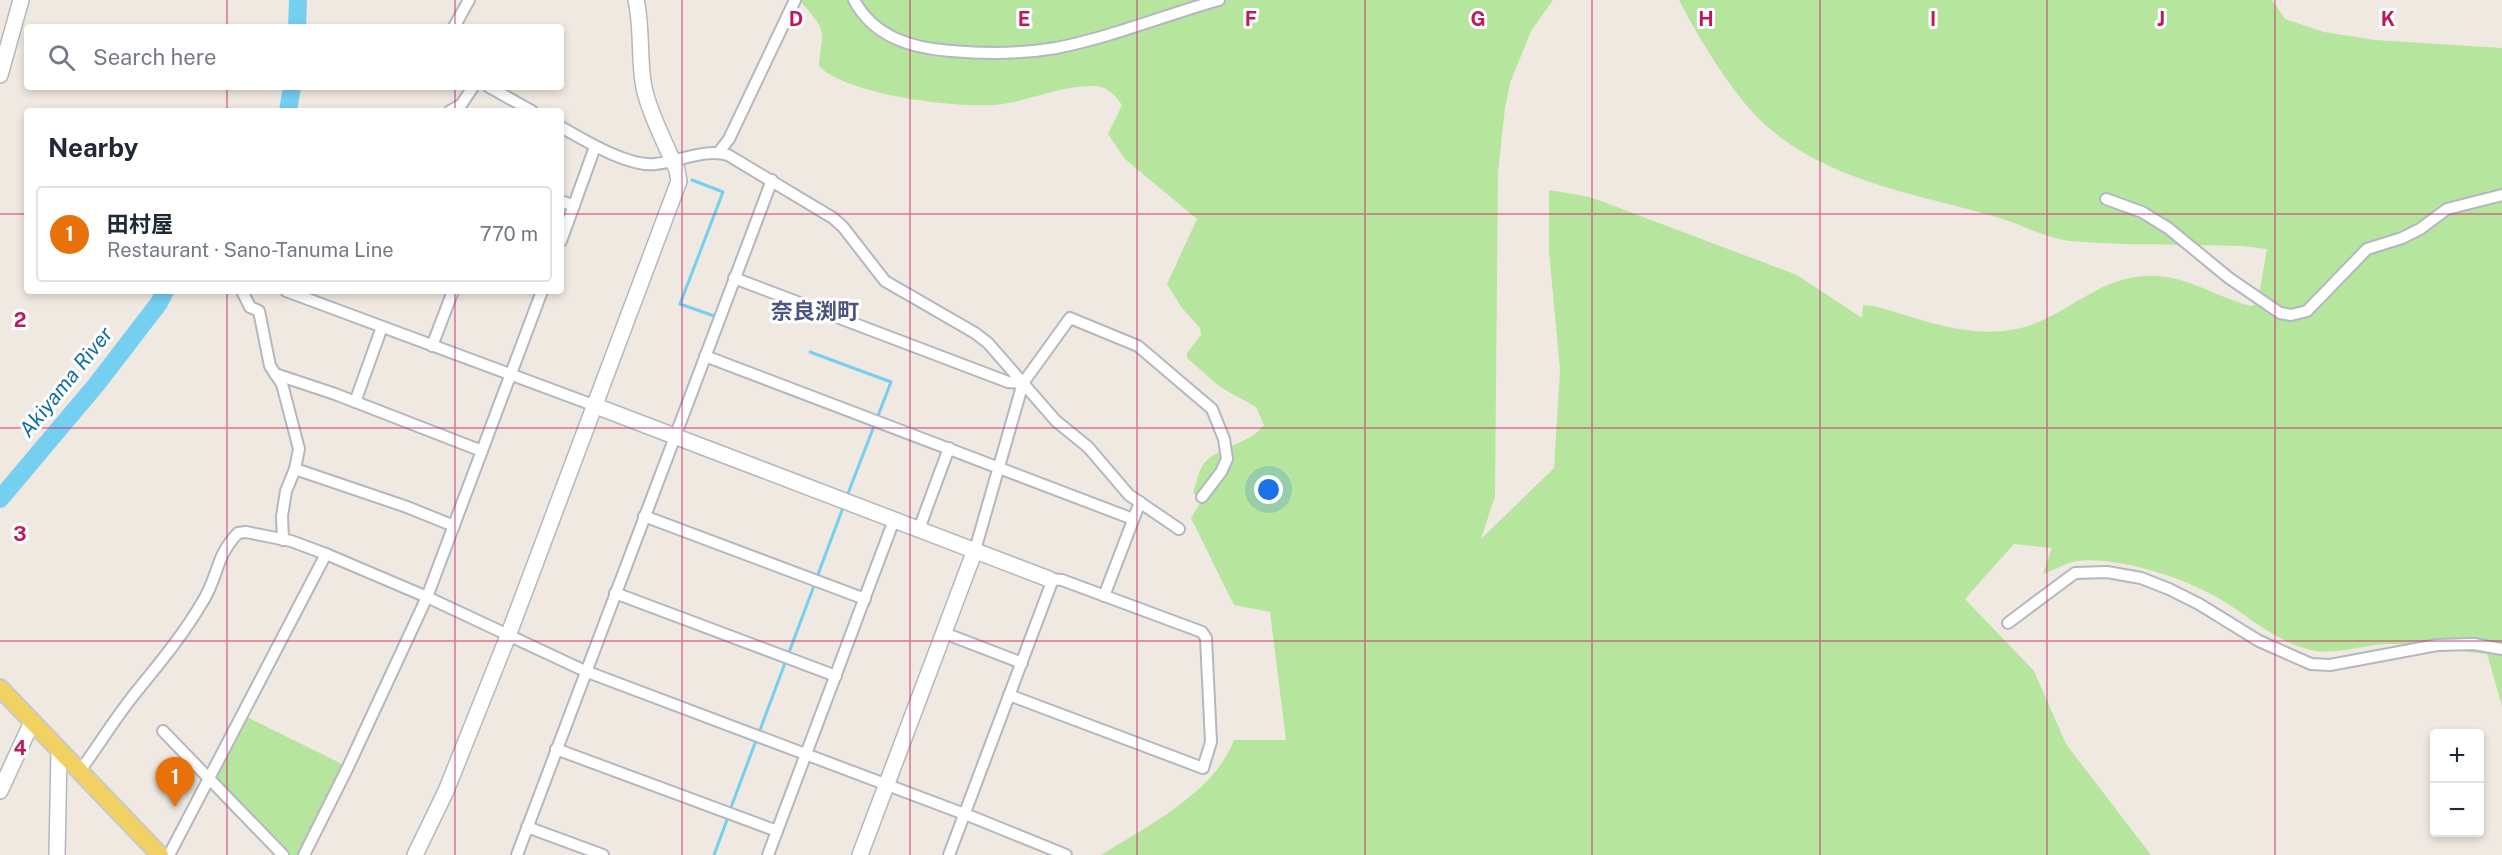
<!DOCTYPE html>
<html lang="en">
<head>
<meta charset="utf-8">
<style>
	body { margin:0; font-family:"Public Sans","Noto Sans JP",sans-serif; background:#f6f6f7; color:#1f2937 }
	.controls { position:absolute; right:18px; bottom:18px; display:grid; overflow:hidden; border-radius:6px; box-shadow:0 3px 9px #0003 }
	.controls button { width:54px; height:54px; display:grid; place-items:center; padding:0; border:0; border-bottom:2px solid #e0e1e3; background:#fff; color:#1f2937; font:30px sans-serif }
	.you { position:absolute; left:1269px; top:490px; width:21px; height:21px; margin:-15px; border:4px solid #fff; border-radius:50%; background:#1a73e8; box-shadow:0 0 0 9px #1a73e833 }
	.badge { display:grid; place-items:center; width:39px; height:39px; border-radius:50%; background:#0f766e; color:#fff; font-size:20px; font-weight:700 }
	.pin { position:absolute; translate:-50% -50px; filter:drop-shadow(0 2px 3px #0008) }
	.pin::after { content:''; position:absolute; top:32px; width:21px; height:18px; background:inherit; clip-path:polygon(0 0,100% 0,50% 100%) }
	.list { margin:0; padding:0; list-style:none }
	h2 { display:flex; justify-content:space-between; align-items:center; height:78px; margin:0; padding:0 24px; font-size:26px }
	h2 small { font-size:20px; font-weight:400; color:#747a83 }
	.list li { display:grid; grid-template-columns:39px 1fr auto; gap:18px; align-items:center; box-sizing:border-box; height:96px; margin:0 12px 12px; padding:0 12px; border:2px solid #e0e1e3; border-radius:6px }
	.list b { display:block; font-size:22px; white-space:nowrap }
	.list p { margin:0; font-size:20px; white-space:nowrap; color:#747a83 }
	.list em { font-size:20px; font-style:normal; color:#747a83 }
	.icon { flex:none; width:33px; height:33px; fill:none; stroke:currentColor; stroke-width:2; stroke-linecap:round; stroke-linejoin:round }
	.map { position:relative; flex:none; width:2502px; height:855px; overflow:hidden }
	.search { position:absolute; background:#fff; box-shadow:0 3px 9px #0003; left:24px; top:24px; width:540px; height:66px; display:flex; align-items:center; gap:15px; box-sizing:border-box; padding:0 21px; border-radius:6px; color:#747a83; font-size:22px }
	.panel { position:absolute; background:#fff; box-shadow:0 3px 9px #0003; left:24px; top:108px; width:540px; height:186px; border-radius:6px }
	.map>svg:first-child { display:block }
	.green { fill:#b6e59e }
	.lines { fill:none; stroke-linecap:round; stroke-linejoin:round }
	.stream { stroke:#75cff0; stroke-width:3 }
	.river { stroke:#75cff0; stroke-width:18 }
	.street-casing { stroke:#b4b7c1; stroke-width:14 }
	.secondary-casing { stroke:#b4b7c1; stroke-width:18 }
	.primary-casing { stroke:#c9c9c9; stroke-width:20 }
	.street { stroke:#fff; stroke-width:10 }
	.secondary { stroke:#fff; stroke-width:15 }
	.primary { stroke:#f2d163; stroke-width:16 }
	.grid { fill:none; stroke:#c2185b; stroke-width:1.5; stroke-opacity:0.55 }
	.labels { text-anchor:middle; stroke-width:6; stroke-linejoin:round; paint-order:stroke }
	.water-label { font-size:21px; font-style:italic; fill:#0d6fa3; stroke:#fff }
	.quarter-label { font-size:22px; font-weight:bold; fill:#4d5680; stroke:#fff }
	.grid-label { font-size:20px; text-anchor:middle; font-weight:bold; fill:#c2185b; stroke:#fff; stroke-width:6; stroke-linejoin:round; paint-order:stroke }
</style>
</head>
<body>
<div class="map">
<svg width="2502" height="855" viewBox="0 0 2502 855">
	<rect width="100%" height="100%" fill="#efe9e1"/>
	<g class="green">
		<path d="M802,0H1553L1531,31L1510,83L1505,108L1498,172L1495,496L1481,539L1554,468L1560,370L1549,251V190L1590,197L1797,275L1862,318L1863,305L1874,306C1932,322 1989,348 2047,318C2080,302 2108,277 2146,276C2184,274 2214,296 2250,306L2255,305L2259,295L2267,249L2242,246C2185,244 2126,246 2070,241C2047,239 2019,223 1996,217C1919,194 1834,183 1770,129C1737,102 1699,39 1679,0H2272L2285,19L2324,32L2375,40L2502,48V706L2487,654C2456,651 2424,644 2392,644C2365,643 2339,656 2311,650C2280,643 2254,621 2228,604C2191,580 2121,556 2077,561C2066,563 2054,570 2043,574L2052,548L2014,544L1965,599L2034,671L2066,744L2151,855H1101C1146,827 1215,792 1234,740H1286L1270,612L1234,605L1191,518L1204,497L1193,493C1196,484 1199,469 1205,462C1222,445 1250,444 1264,425L1256,407L1220,387L1187,358V353L1201,335L1200,328L1182,308L1167,284L1197,219L1125,159L1108,134L1122,105C1114,94 1107,86 1093,86C1062,86 1033,99 1003,104C965,110 845,95 819,66C822,28 829,34 802,3Z"/>
		<path d="M241,714L348,767L304,855H283L209,778Z"/>
	</g>
	<g class="lines">
		<g class="stream">
			<path d="M692,180L723,192L680,304L714,316"/>
			<path d="M810,352L891,382L847,496"/>
			<path d="M817,577L844,505"/>
			<path d="M730,810L815,583"/>
			<path d="M714,855L728,817"/>
		</g>
		<g class="river">
			<path d="M297,27L298,0"/>
			<path d="M288,111L292,87"/>
			<path d="M0,499L96,385L159,303L165,291"/>
		</g>
		<g class="street-casing">
			<g id="street">
				<path d="M854,0C874,37 911,48 951,51C986,54 1021,54 1056,48C1112,37 1165,15 1219,0"/>
				<path d="M454,27L469,0"/>
				<path d="M489,87L532,111"/>
				<path d="M450,111L461,105L473,87"/>
				<path d="M561,127C584,140 628,167 655,164C679,162 704,148 728,155L833,218L843,227L885,281L975,333L988,343L1056,421L1088,447L1129,495L1179,529"/>
				<path d="M719,152L729,139L795,0"/>
				<path d="M2106,199L2142,212L2168,228L2229,278L2280,313L2291,315L2307,311L2367,249L2402,238L2420,229L2447,209L2502,195"/>
				<path d="M561,201L574,206"/>
				<path d="M561,241L595,147"/>
				<path d="M734,278L1008,382L1023,383"/>
				<path d="M242,291L250,307L259,311L270,366L282,384L299,449L295,469L286,491L282,516L283,540"/>
				<path d="M286,291L593,405"/>
				<path d="M432,346L453,291"/>
				<path d="M705,356L1133,519"/>
				<path d="M275,374L335,394L482,451"/>
				<path d="M355,402L382,327"/>
				<path d="M295,469L407,507L454,526"/>
				<path d="M644,516L865,599"/>
				<path d="M919,529L949,448"/>
				<path d="M975,550L1023,383L1070,318L1138,346L1212,409L1224,439L1227,459L1221,472L1202,497"/>
				<path d="M615,593L836,676"/>
				<path d="M1104,596L1140,502"/>
				<path d="M2008,623L2075,573L2107,572L2141,578L2169,589L2199,604L2259,641L2311,664L2330,665L2437,645L2474,644L2502,649"/>
				<path d="M944,633L1022,663"/>
				<path d="M1009,695L1203,768L1211,742L1206,638L1202,632L1062,580L1049,579"/>
				<path d="M163,731L283,855"/>
				<path d="M556,749L777,831"/>
				<path d="M79,772C100,744 118,713 141,686C163,659 185,632 203,601C219,575 215,557 238,533L246,532L291,541L326,554L427,597L585,671L975,818L1066,855"/>
				<path d="M527,827L603,855"/>
				<path d="M169,855L326,554"/>
				<path d="M304,855L348,767L427,597L542,291"/>
				<path d="M517,855L772,180"/>
				<path d="M768,855L894,520"/>
				<path d="M949,855L1053,579"/>
			</g>
		</g>
		<g class="secondary-casing">
			<g id="secondary">
				<path d="M0,75L21,0"/>
				<path d="M593,405L1049,579"/>
				<path d="M0,791L32,722"/>
				<path d="M57,855L59,751"/>
				<path d="M415,855L446,791L508,636L679,181L677,170C666,145 652,119 645,92C638,64 643,31 636,0"/>
				<path d="M860,855L975,550"/>
			</g>
		</g>
		<g class="primary-casing">
			<path id="primary" d="M0,688L160,855"/>
		</g>
		<use href="#street" class="street"/>
		<use href="#secondary" class="secondary"/>
		<use href="#primary" class="primary"/>
	</g>
	<path class="grid" d="M227,0V27M455,0V27M682,0V855M910,0V855M1137,0V855M1365,0V855M1592,0V855M1820,0V855M2047,0V855M2275,0V855M227,87V111M455,87V111M0,214H27M561,214H2502M227,291V855M455,291V855M0,428H2502M0,641H2502"/>
	<g class="labels">
		<g class="water-label">
			<text transform="translate(66 382) rotate(-51)" y="7">Akiyama River</text>
		</g>
		<g class="quarter-label">
			<text x="815" y="319">奈良渕町</text>
		</g>
	</g>
	<g class="grid-label">
		<text x="796" y="26">D</text>
		<text x="1024" y="26">E</text>
		<text x="1251" y="26">F</text>
		<text x="1478" y="26">G</text>
		<text x="1706" y="26">H</text>
		<text x="1933" y="26">I</text>
		<text x="2161" y="26">J</text>
		<text x="2388" y="26">K</text>
		<text x="20" y="327">2</text>
		<text x="20" y="541">3</text>
		<text x="20" y="755">4</text>
	</g>
</svg>
<div class="controls">
<button>+</button>
<button>−</button>
</div>
<div class="you"></div>
<div class="pin badge" style="left:175px;top:807px;background:#e8710a">1</div>
<div class="search"><svg class="icon" aria-label="search" viewBox="0 0 24 24"><circle cx="10" cy="10" r="6"/><path d="M15 15l6 6"/></svg>Search here</div>
<section class="panel">
<h2>Nearby<small></small></h2>
<ul class="list">
<li><span class="badge" style="background:#e8710a">1</span><div><b>田村屋</b><p>Restaurant · Sano-Tanuma Line</p></div><em>770 m</em></li>
</ul>
</section>
</div>
</body>
</html>
